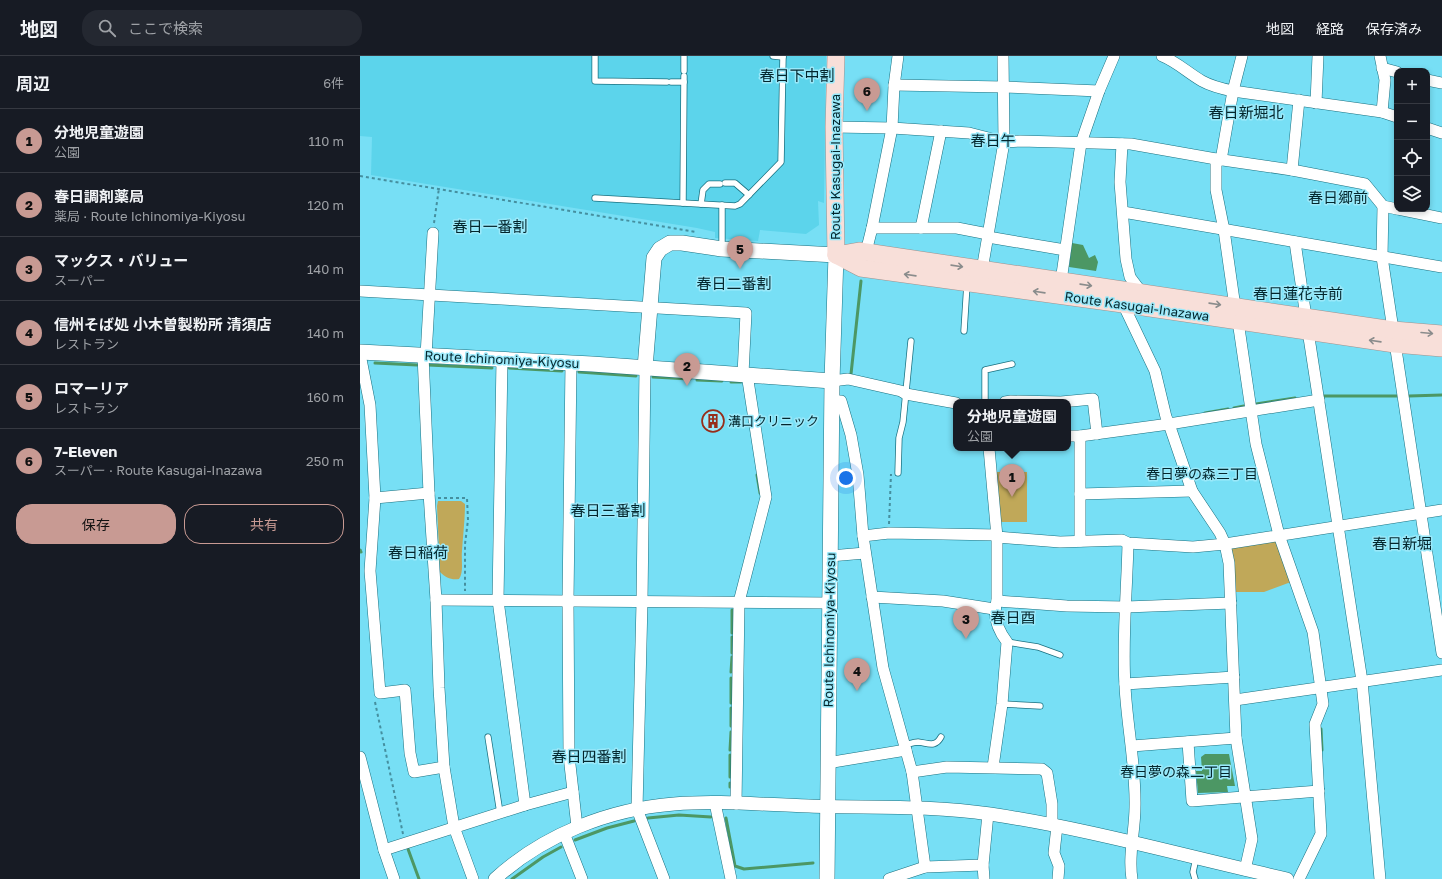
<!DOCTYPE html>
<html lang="ja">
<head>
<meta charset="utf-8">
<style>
	body { margin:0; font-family:"Golos Text","Noto Sans JP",sans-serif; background:#242831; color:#f1f3f6 }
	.controls { position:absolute; right:12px; top:12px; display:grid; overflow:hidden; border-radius:8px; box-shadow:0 2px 6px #0003 }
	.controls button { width:36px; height:36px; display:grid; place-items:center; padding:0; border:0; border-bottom:1px solid #363941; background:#171b24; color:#f1f3f6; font:20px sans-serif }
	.you { position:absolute; left:486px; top:422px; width:14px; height:14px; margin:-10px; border:3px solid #fff; border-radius:50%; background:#1a73e8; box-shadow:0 0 0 6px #1a73e833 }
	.badge { display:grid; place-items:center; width:26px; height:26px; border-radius:50%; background:#c89a93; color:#111; font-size:13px; font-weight:700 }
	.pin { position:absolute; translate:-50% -33px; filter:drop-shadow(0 1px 2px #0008) }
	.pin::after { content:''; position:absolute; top:21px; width:14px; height:12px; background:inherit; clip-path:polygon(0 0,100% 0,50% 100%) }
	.popup { position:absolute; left:593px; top:343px; width:118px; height:52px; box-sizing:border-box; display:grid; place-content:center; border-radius:8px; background:#171b24; filter:drop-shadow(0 1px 3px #0005); font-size:13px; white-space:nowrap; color:#9ea1a6 }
	.popup b { font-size:15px; color:#f1f3f6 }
	.popup::after { content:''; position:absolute; left:50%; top:100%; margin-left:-8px; border:8px solid transparent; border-top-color:#171b24 }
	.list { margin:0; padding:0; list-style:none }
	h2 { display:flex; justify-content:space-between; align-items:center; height:52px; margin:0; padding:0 16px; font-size:17px }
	h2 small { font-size:13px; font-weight:400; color:#9ea1a6 }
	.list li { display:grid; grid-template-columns:26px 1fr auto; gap:12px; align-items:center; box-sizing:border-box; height:64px; padding:0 16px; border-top:1px solid #363941 }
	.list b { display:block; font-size:15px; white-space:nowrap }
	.list p { margin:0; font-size:13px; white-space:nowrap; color:#9ea1a6 }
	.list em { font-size:13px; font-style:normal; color:#9ea1a6 }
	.actions { display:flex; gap:8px; padding:12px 16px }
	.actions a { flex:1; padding:9px 0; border:1px solid #c89a93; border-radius:16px; text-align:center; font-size:14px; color:#c89a93 }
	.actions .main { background:#c89a93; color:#111 }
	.icon { flex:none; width:22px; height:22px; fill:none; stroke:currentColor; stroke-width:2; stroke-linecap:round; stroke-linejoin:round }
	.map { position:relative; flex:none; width:1082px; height:823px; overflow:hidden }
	header { display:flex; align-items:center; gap:24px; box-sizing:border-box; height:56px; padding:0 20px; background:#171b24; border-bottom:1px solid #363941 }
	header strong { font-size:19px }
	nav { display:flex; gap:22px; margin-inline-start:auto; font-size:14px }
	.search { width:280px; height:36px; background:#242831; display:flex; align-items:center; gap:10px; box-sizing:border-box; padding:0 14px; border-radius:16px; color:#9ea1a6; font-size:15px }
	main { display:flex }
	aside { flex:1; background:#171b24 }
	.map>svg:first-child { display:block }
	.built { fill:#5cd4eb }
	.green { fill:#c0a859 }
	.water { fill:#4c9764 }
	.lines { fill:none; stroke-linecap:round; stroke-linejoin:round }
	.stream { stroke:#4c9764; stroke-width:3 }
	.service-casing { stroke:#1a7180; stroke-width:7 }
	.minor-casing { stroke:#1a7180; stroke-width:12 }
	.tertiary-casing { stroke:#1a7180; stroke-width:14 }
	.secondary-casing { stroke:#1a7180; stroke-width:16 }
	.primary-casing { stroke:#a0918d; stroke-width:18 }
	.path { stroke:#458f9f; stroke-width:2; stroke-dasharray:3 3; stroke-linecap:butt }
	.service { stroke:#fff; stroke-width:5.5 }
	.minor { stroke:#fff; stroke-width:11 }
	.tertiary { stroke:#fff; stroke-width:13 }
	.secondary { stroke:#fff; stroke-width:15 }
	.primary { stroke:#f8dfd9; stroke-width:17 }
	.oneway { stroke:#8a8c8c }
	.labels { text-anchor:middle; stroke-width:3; stroke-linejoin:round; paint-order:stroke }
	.street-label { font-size:13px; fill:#03262d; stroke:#9ae9fa }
	.poi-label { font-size:13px; fill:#03262d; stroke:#9ae9fa; text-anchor:start }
	.neighbourhood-label { font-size:14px; fill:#03262d; stroke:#9ae9fa }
	.quarter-label { font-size:15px; fill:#03262d; stroke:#9ae9fa }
</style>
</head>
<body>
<header>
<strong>地図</strong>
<div class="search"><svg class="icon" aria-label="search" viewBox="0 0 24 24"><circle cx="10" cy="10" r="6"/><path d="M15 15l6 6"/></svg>ここで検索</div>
<nav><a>地図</a><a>経路</a><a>保存済み</a></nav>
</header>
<main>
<aside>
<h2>周辺<small>6件</small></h2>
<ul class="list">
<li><span class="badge">1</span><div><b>分地児童遊園</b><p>公園</p></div><em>110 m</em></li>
<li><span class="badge">2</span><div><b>春日調剤薬局</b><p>薬局 · Route Ichinomiya-Kiyosu</p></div><em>120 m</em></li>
<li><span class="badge">3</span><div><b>マックス・バリュー</b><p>スーパー</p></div><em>140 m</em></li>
<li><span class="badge">4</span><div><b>信州そば処 小木曽製粉所 清須店</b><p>レストラン</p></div><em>140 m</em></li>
<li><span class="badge">5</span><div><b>ロマーリア</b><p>レストラン</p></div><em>160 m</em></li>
<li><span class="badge">6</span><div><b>7-Eleven</b><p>スーパー · Route Kasugai-Inazawa</p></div><em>250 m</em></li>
</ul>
<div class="actions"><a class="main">保存</a><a>共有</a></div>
</aside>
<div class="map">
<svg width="1082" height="823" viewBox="0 0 1082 823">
	<rect width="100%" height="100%" fill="#77dff5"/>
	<path class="built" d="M0,0H466L464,147L458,145L459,169L446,178L400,174L398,185L355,182V176L337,172L11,119L12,81L0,80Z"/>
	<g class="green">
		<path d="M635,416H667V466H639Z"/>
		<path d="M78,445H101L105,448C105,464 103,479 102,495C101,504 104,516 99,523C91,524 86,522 80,516L77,450Z"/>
		<path d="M913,484L917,487L931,526L904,536H874L871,493L874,490Z"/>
	</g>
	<g class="water">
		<path d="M712,187L723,189L729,202L735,199L738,206L736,215L709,211Z"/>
		<path d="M845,698H869L875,730H867L868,736L838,737L836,715H842L841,701Z"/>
	</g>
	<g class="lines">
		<g class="stream">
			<path d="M15,307L57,309"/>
			<path d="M68,309L132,312"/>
			<path d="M149,312L202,315"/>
			<path d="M219,316L276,320"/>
			<path d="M491,318L501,225"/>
			<path d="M293,321L330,323"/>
			<path d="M337,324L362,325"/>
			<path d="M371,326H381"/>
			<path d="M963,340H1037"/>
			<path d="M1049,340L1082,339"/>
			<path d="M896,348L935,342"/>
			<path d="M874,352L884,350"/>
			<path d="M845,357L868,353"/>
			<path d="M397,419L400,437"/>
			<path d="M0,494L1,496"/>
			<path d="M372,577V554"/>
			<path d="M372,597V581"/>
			<path d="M371,616L372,601"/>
			<path d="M371,647V622"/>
			<path d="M371,670V652"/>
			<path d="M961,673L962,694"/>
			<path d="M370,694L371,676"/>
			<path d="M370,721V699"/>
			<path d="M370,731V727"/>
			<path d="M288,762L319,759L351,761"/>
			<path d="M366,762L375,810L384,813L453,807"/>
			<path d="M215,784L247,772L274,765"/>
			<path d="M48,793L59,823"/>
			<path d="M152,823L183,801L201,791"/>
		</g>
		<g class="service-casing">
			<g id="service">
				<path d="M235,0V25L307,26"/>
				<path d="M413,0L423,1"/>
				<path d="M324,15V0"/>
				<path d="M311,26H324"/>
				<path d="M365,127H375L389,139"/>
				<path d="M235,142L375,150L380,148L421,106L423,0"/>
				<path d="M323,147L324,20"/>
				<path d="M341,148L343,134L349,128H360"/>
				<path d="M362,193V149"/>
				<path d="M604,275L607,228"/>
				<path d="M625,346V314L652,308"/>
				<path d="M538,417L539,382L543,366L551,285"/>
				<path d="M647,586L678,591L700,599"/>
				<path d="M642,648L680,650"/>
				<path d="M128,681L140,757"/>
				<path d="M545,689C549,688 554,686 558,686C568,687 575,692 581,681"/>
				<path d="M835,823L833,816L836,802"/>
			</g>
		</g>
		<g class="minor-casing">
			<g id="minor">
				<path d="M802,0C817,6 828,17 842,25C851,30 863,33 873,35L1022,56L1037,61"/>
				<path d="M1020,0L1025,24L1022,56"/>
				<path d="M1022,12L1037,16"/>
				<path d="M1067,24L1082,27"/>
				<path d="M534,29L644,31L739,35"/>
				<path d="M956,47L958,0"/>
				<path d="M474,71L532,72L609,77L644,86L660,85L771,88L856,103L932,114L1005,128L1023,150L1037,153"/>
				<path d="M1067,72L1082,77"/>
				<path d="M762,88L760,126L766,203L770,221L779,233V237"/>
				<path d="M856,103V134L864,174L875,251"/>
				<path d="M861,104L873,35L882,0"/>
				<path d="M932,114L939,44"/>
				<path d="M1023,150L1022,201L1082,597"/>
				<path d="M1038,153L1082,162"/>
				<path d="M763,156L1082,211"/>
				<path d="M512,172L532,72L534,30L538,0"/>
				<path d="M561,172L581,75"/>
				<path d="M628,181L705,194"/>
				<path d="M935,186L946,261"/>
				<path d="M506,196L512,172H597L628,178"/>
				<path d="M622,214L644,86L643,0"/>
				<path d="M701,225L721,87L739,35L754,0"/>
				<path d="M0,235L386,257L383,318"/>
				<path d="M763,248L795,315L806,361L809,368L832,435L860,477L865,488L869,507L876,682L892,783L885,814"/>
				<path d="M878,265L896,388L919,479L953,576L963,648L955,668L961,778L939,823"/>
				<path d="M948,275L1002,625L1020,823"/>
				<path d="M0,298L10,349L15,442L10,515L20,637L45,634L50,697L54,716L84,711"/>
				<path d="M63,299L69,437L76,544L79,632L84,711L94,771L113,823"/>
				<path d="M66,300L73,177"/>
				<path d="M142,303L138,544L165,749"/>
				<path d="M211,307L208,545L209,700L217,771"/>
				<path d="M285,312L282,546L277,753L304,823"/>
				<path d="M472,325L488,323L541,335L546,338L596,347"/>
				<path d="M472,345H481L491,379L498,419L503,480L523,612L552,716L565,811"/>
				<path d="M645,346L651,345L701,346L733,343L737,378"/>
				<path d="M708,380H720L809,368L959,344"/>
				<path d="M720,380V485"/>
				<path d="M629,392L637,481V545C632,560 638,574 647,586L642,648L633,711"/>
				<path d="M720,438L832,435"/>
				<path d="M15,442L69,437"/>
				<path d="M503,480L529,477L637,479"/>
				<path d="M637,481L700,486L762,484L768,487L833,491L865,488L1082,454"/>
				<path d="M768,487C767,535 762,582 765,630C767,670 776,710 775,751C775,775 768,799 772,823"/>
				<path d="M470,500L505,497"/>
				<path d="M512,541L583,545L634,553"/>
				<path d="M76,544L469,547"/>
				<path d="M637,545L707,550L766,551L871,547"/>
				<path d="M765,628L874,621"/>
				<path d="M875,644L1082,614"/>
				<path d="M828,686L832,745L959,735"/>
				<path d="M772,690L876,682"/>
				<path d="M0,701L24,794L34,823"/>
				<path d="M467,707L546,694"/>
				<path d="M552,716L587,711L682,713L687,717L692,748V769"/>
				<path d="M355,747L371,823"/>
				<path d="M376,748L379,546L406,441L387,318"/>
				<path d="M697,770L694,797L699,810L698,823"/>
				<path d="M204,777L222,823"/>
				<path d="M24,794L165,749L213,736"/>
				<path d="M623,809L624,823"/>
				<path d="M529,823L565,811L623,809L628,758"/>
			</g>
		</g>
		<g class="tertiary-casing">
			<path id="tertiary" d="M135,823C183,779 249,753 314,748C359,744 404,749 449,750C509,752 570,749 630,758C730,773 828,801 927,823"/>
		</g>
		<g class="secondary-casing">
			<g id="secondary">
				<path d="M0,296L232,308L472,325"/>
				<path d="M285,312L294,202L300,193L310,187H322L362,193L476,199L472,325L467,823"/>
			</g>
		</g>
		<g class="primary-casing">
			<g id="primary">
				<path d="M476,0L474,71L476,199"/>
				<path d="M476,199L501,212L763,248L1035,288L1082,292"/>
				<path d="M476,199L499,195L506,196L1033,274L1082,278"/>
			</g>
		</g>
		<g class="path">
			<path d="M0,120L336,176"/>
			<path d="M74,167L79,132"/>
			<path d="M78,442H107L108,464L105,488V535"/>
			<path d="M529,468L531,418"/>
			<path d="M15,646L43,778"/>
		</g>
		<use href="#service" class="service"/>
		<use href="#minor" class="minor"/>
		<use href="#tertiary" class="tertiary"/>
		<use href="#secondary" class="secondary"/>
		<use href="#primary" class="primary"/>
	</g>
	<defs><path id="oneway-shaft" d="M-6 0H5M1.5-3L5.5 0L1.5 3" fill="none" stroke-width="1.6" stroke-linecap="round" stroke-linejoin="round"/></defs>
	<g class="oneway">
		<use href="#oneway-shaft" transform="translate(597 210) rotate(8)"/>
		<use href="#oneway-shaft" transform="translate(550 219) rotate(-172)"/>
		<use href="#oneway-shaft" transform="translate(726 229) rotate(8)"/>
		<use href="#oneway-shaft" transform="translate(679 236) rotate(-172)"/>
		<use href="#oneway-shaft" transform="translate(855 248) rotate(8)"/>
		<use href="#oneway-shaft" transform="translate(1067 277) rotate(5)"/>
		<use href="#oneway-shaft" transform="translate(1015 285) rotate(-172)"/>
	</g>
	<defs>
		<g id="building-ring" transform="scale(1.15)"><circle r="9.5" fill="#9ae9fa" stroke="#972d1a" stroke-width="1.5"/><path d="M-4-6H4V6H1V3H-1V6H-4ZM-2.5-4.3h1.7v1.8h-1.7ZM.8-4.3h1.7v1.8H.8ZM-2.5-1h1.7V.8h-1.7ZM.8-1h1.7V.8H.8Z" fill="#972d1a"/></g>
	</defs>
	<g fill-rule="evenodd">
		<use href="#building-ring" x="353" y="365"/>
	</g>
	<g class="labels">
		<g class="street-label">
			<text transform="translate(475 111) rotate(-90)" y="5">Route Kasugai-Inazawa</text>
			<text transform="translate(777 250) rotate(8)" y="5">Route Kasugai-Inazawa</text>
			<text transform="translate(142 303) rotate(3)" y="5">Route Ichinomiya-Kiyosu</text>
			<text transform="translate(469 574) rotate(-89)" y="5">Route Ichinomiya-Kiyosu</text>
		</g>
		<g class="poi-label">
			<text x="368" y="370">溝口クリニック</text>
		</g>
		<g class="neighbourhood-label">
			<text x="842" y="423">春日夢の森三丁目</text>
			<text x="816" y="721">春日夢の森二丁目</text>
		</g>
		<g class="quarter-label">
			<text x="437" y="25">春日下中割</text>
			<text x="886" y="62">春日新堀北</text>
			<text x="633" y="90">春日午</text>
			<text x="978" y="147">春日郷前</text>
			<text x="130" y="176">春日一番割</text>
			<text x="374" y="233">春日二番割</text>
			<text x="938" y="243">春日蓮花寺前</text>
			<text x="248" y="460">春日三番割</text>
			<text x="1042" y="493">春日新堀</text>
			<text x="58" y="502">春日稲荷</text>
			<text x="653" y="567">春日酉</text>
			<text x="229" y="706">春日四番割</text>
		</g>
	</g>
</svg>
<div class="controls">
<button>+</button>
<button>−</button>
<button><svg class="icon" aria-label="locate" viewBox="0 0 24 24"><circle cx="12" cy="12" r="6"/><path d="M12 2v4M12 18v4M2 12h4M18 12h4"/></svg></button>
<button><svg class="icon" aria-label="layers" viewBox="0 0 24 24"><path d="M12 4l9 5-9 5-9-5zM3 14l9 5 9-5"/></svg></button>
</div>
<div class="you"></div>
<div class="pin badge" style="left:652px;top:441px">1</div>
<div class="popup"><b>分地児童遊園</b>公園</div>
<div class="pin badge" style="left:327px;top:330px">2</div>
<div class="pin badge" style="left:606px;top:583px">3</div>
<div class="pin badge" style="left:497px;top:635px">4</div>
<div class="pin badge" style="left:380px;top:213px">5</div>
<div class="pin badge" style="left:507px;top:55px">6</div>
</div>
</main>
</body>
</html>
